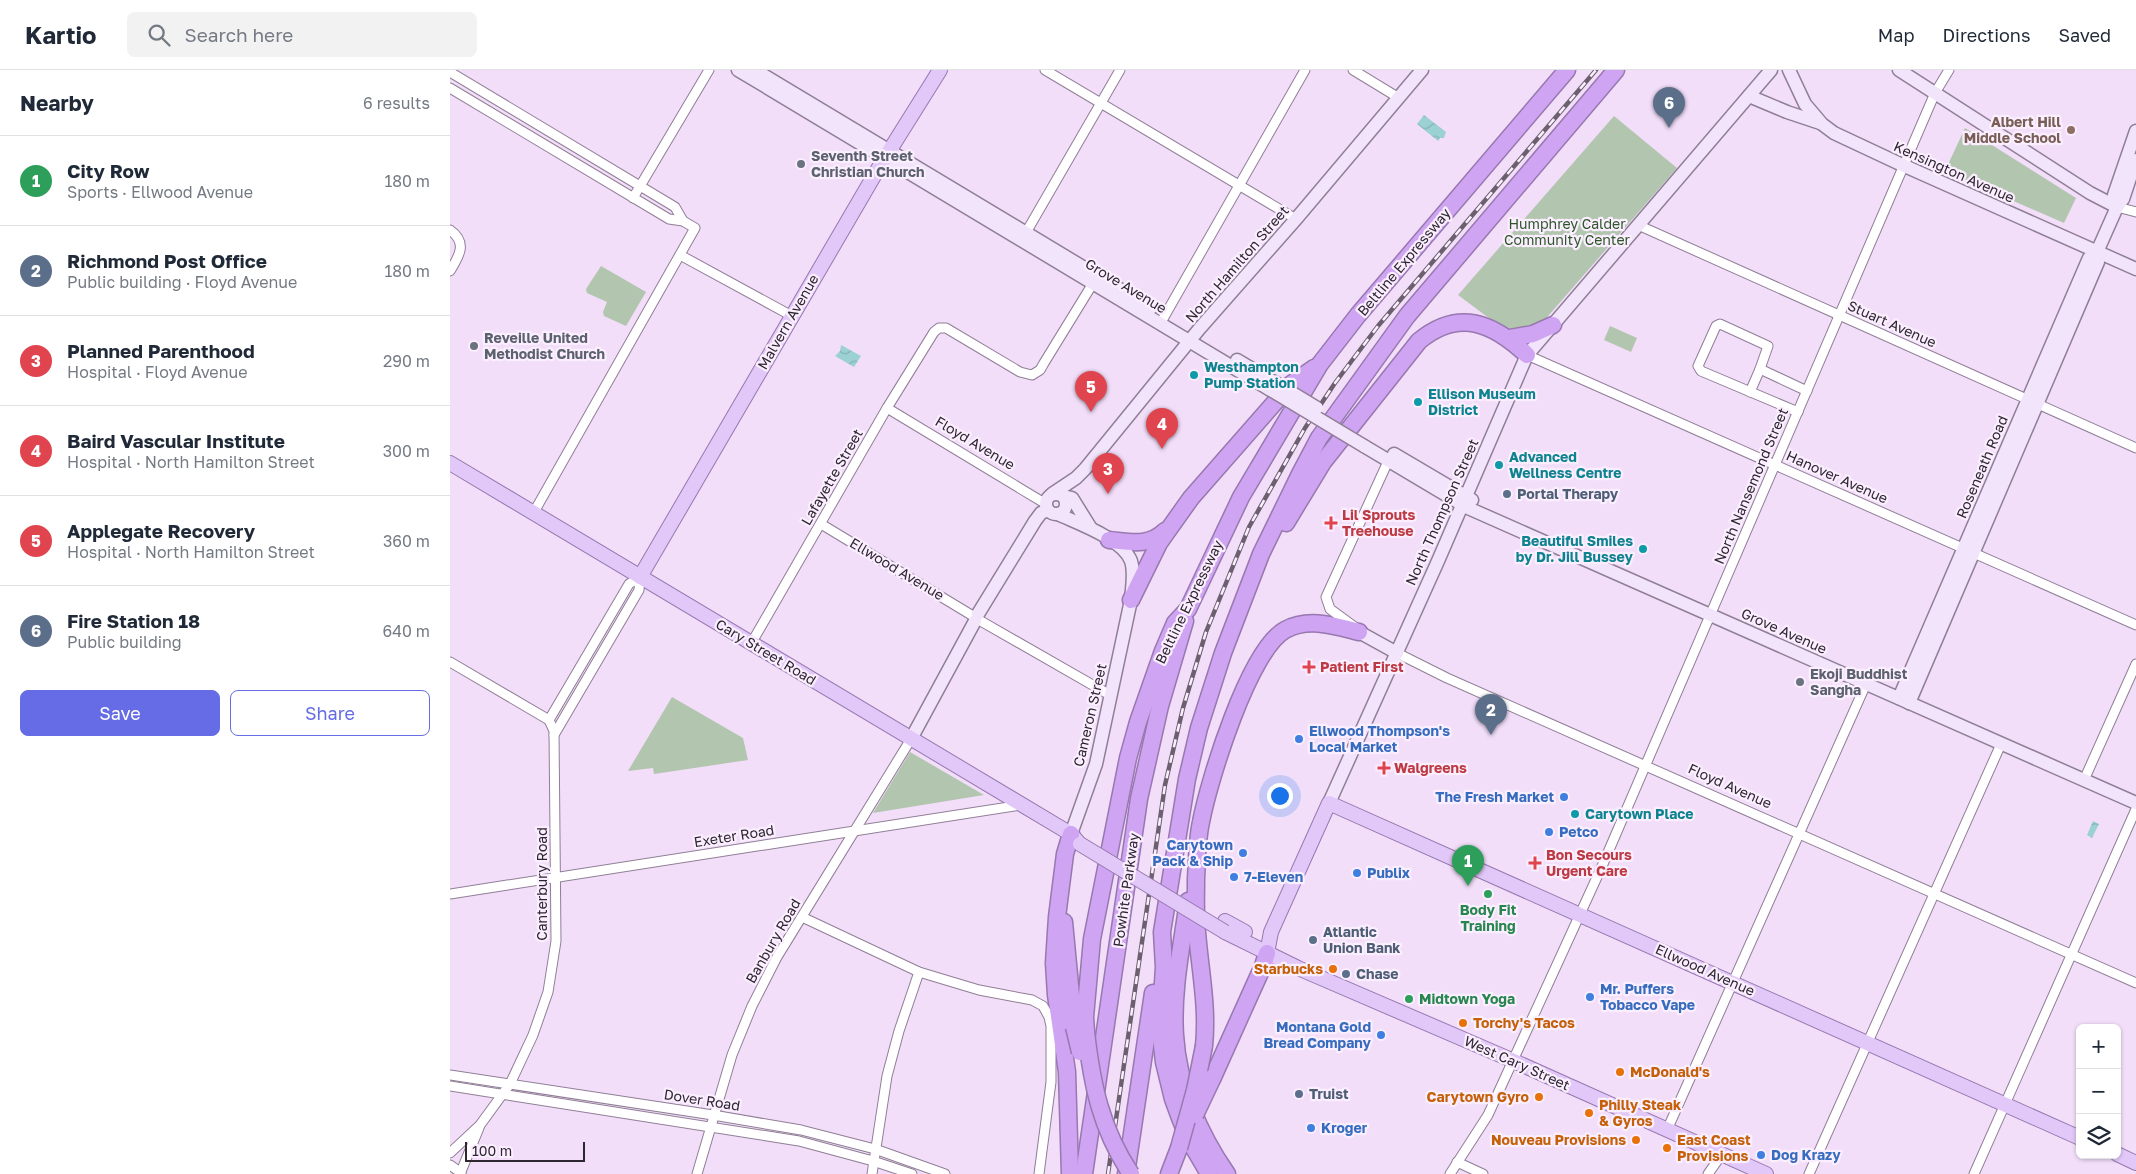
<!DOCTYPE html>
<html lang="en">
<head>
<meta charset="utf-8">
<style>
	body { margin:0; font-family:"Golos Text",sans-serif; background:#f2f2f3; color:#1f2937 }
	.controls { position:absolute; right:15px; bottom:15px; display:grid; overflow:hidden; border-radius:8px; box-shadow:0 1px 4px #0004 }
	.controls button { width:45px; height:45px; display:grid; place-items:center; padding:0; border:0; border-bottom:1px solid #e0e1e3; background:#fff; color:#1f2937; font:25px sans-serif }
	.scale { position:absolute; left:15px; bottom:12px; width:120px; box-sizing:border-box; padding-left:5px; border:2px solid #2e2630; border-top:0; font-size:14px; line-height:18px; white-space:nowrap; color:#2e2630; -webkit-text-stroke:4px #faeeff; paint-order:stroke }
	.you { position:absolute; left:829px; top:725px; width:18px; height:18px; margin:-12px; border:4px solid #fff; border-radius:50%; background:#1a73e8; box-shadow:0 0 0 8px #1a73e833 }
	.badge { display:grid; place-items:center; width:32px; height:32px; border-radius:50%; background:#656ce5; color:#fff; font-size:16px; font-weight:700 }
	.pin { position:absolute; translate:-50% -41px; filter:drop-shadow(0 1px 2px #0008) }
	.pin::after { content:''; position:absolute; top:26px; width:18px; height:15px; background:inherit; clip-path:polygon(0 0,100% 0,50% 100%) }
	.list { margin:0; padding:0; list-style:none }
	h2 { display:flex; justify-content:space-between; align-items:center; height:65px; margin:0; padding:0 20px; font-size:21px }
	h2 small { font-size:16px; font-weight:400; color:#747a83 }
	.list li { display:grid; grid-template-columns:32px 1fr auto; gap:15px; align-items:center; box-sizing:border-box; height:90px; padding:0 20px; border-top:1px solid #e0e1e3 }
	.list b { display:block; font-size:19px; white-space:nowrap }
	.list p { margin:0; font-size:16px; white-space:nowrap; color:#747a83 }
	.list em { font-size:16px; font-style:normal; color:#747a83 }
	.actions { display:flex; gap:10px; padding:15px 20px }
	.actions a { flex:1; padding:11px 0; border:1px solid #656ce5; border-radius:8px; text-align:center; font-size:18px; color:#656ce5 }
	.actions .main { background:#656ce5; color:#fff }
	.icon { flex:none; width:28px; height:28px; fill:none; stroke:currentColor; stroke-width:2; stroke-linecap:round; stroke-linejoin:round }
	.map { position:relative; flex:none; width:1686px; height:1104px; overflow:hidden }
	header { display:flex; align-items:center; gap:30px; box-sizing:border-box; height:70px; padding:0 25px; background:#fff; border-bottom:1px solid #e0e1e3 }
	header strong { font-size:24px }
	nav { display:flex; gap:28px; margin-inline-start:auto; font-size:18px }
	.search { width:350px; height:45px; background:#f2f2f3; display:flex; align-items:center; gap:12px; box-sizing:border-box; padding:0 18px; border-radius:8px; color:#747a83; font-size:19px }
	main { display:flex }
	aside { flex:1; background:#fff }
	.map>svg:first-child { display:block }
	.green { fill:#b2c5af }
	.water { fill:url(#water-waves) }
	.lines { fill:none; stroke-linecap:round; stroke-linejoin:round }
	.street-casing { stroke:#907e96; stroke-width:11 }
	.secondary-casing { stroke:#907e96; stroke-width:15 }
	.primary-casing { stroke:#9778af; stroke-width:16 }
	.highway-casing { stroke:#9778af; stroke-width:19 }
	.street { stroke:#fff; stroke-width:9 }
	.secondary { stroke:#f1e4fb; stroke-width:12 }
	.primary { stroke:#e2c8f8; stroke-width:14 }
	.highway { stroke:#cfa4f3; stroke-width:16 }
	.rail-casing { stroke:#6c606f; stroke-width:4.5 }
	.rail { stroke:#faeeff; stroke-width:2.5; stroke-dasharray:8; stroke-linecap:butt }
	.secondary-bridge-casing { stroke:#907e96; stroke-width:15; stroke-linecap:butt }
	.primary-bridge-casing { stroke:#9778af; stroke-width:16; stroke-linecap:butt }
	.highway-bridge-casing { stroke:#9778af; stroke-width:19; stroke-linecap:butt }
	.secondary-bridge { stroke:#f1e4fb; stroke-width:12 }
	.primary-bridge { stroke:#e2c8f8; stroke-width:14 }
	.highway-bridge { stroke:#cfa4f3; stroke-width:16 }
	.education-dot { fill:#8d6e63; stroke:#faeeff; stroke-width:2 }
	.worship-dot { fill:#6b7280; stroke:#faeeff; stroke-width:2 }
	.culture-dot { fill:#0f9aa8; stroke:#faeeff; stroke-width:2 }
	.service-dot { fill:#5c6f8a; stroke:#faeeff; stroke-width:2 }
	.health-dot { fill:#e0444e; stroke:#faeeff; stroke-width:2 }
	.shop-dot { fill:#3f7fe0; stroke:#faeeff; stroke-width:2 }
	.leisure-dot { fill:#2e9e5b; stroke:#faeeff; stroke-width:2 }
	.food-dot { fill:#e8710a; stroke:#faeeff; stroke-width:2 }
	.labels { text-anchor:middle; stroke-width:4.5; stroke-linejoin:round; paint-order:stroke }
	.education-label { font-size:14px; font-weight:bold; fill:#785e54; stroke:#faeeff; text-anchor:end }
	.worship-label { font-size:14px; font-weight:bold; fill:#5b616d; stroke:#faeeff; text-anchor:start }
	.street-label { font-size:14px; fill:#2e2630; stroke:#faeeff }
	.park-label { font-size:14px; fill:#2e5629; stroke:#faeeff }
	.culture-label { font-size:14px; font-weight:bold; fill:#0d838f; stroke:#faeeff; text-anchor:start }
	.service-label { font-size:14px; font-weight:bold; fill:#4e5e75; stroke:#faeeff; text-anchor:start }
	.health-label { font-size:14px; font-weight:bold; fill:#be3a42; stroke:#faeeff; text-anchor:start }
	.shop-label { font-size:14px; font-weight:bold; fill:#366cbe; stroke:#faeeff; text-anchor:start }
	.leisure-label { font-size:14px; font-weight:bold; fill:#27864d; stroke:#faeeff }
	.food-label { font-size:14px; font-weight:bold; fill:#c56008; stroke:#faeeff; text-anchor:start }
</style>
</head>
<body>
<header>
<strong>Kartio</strong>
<div class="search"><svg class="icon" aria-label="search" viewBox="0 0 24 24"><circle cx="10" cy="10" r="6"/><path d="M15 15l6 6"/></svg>Search here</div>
<nav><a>Map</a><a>Directions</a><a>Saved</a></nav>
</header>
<main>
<aside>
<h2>Nearby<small>6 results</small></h2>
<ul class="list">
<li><span class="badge" style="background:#2e9e5b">1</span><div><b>City Row</b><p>Sports · Ellwood Avenue</p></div><em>180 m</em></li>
<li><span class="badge" style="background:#5c6f8a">2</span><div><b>Richmond Post Office</b><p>Public building · Floyd Avenue</p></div><em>180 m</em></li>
<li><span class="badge" style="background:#e0444e">3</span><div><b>Planned Parenthood</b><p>Hospital · Floyd Avenue</p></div><em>290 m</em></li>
<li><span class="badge" style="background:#e0444e">4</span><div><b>Baird Vascular Institute</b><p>Hospital · North Hamilton Street</p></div><em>300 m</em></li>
<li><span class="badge" style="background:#e0444e">5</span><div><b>Applegate Recovery</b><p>Hospital · North Hamilton Street</p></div><em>360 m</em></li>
<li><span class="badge" style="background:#5c6f8a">6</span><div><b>Fire Station 18</b><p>Public building</p></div><em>640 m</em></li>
</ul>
<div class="actions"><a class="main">Save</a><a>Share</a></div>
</aside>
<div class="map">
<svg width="1686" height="1104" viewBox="0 0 1686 1104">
	<defs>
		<pattern id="water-waves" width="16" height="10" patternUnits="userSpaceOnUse" patternTransform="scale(1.25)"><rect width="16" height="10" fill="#9bd1d3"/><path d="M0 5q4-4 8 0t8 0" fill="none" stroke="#86b3b5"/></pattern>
	</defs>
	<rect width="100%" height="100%" fill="#f2def9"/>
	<g class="green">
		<path d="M1164,46L1227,98L1092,253L1065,262L1055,260L1008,225Z"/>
		<path d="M1515,58L1626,128L1614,153L1495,101Z"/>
		<path d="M151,196L196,222L176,256L154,246L153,242L157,232L137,223L136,219Z"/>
		<path d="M1160,256L1187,268L1181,282L1154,270Z"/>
		<path d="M222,627L293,668L298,690L204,704L203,698L178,701Z"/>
		<path d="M460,682L534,725L423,743Z"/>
	</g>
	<g class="water">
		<path d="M974,45L996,62L994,68H990L988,71L967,54Z"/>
		<path d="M391,275L411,286L404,297L385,286L390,281Z"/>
		<path d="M1643,751L1649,754L1642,768L1637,765Z"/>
	</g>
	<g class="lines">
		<g class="street-casing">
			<g id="street">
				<path d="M595,0L846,149"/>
				<path d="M903,0L949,28"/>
				<path d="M0,2L225,137L233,151"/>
				<path d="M0,18L219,149L233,151L245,158L84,442"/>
				<path d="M183,128L259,0"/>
				<path d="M1667,137L1686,142"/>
				<path d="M1188,155L1686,378"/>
				<path d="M0,160C18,173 9,186 0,201"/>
				<path d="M574,166L670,0"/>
				<path d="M230,185L342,246"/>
				<path d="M710,254L855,0"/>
				<path d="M1077,285L1686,555"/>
				<path d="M1300,322L1310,299"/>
				<path d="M437,338L596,434"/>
				<path d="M1348,342L1251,301L1248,296L1266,256L1270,254L1318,276L1310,299L1357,321"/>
				<path d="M371,454L523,546"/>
				<path d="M529,550L660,625"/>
				<path d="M906,558L880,539L876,527L940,387"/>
				<path d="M302,572L437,338L484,262L489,258H496L570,302L582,305L590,300L594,293L645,210"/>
				<path d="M947,583L997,608L1686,913"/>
				<path d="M0,592L99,650"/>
				<path d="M99,650L179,514L190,507"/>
				<path d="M104,665L189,520L190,507"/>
				<path d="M1634,710L1686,594"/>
				<path d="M0,824L571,735"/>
				<path d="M352,847L469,902L529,920L582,930L593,936L599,947L601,956V1012L589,1104"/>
				<path d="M0,1005L263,1045L351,1060L425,1079L495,1104"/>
				<path d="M0,1016L349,1071L423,1091L462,1104"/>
				<path d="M1217,1060L1416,614"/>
				<path d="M0,1083L30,1055L60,1014L83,965L98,922L106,871L104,661L99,650"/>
				<path d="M1007,1092L1033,1104"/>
				<path d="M0,1095L11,1103"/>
				<path d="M10,1104L29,1058"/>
				<path d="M247,1104L282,985L302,936L327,887L461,669"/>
				<path d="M422,1104L437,1006L449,961L469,902"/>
				<path d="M1000,1104L1038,1045L1153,794L1485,23L1499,0"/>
				<path d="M1258,1104L1272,1084"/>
				<path d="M1359,1104L1551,674"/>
				<path d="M1524,1104L1686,739"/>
			</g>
		</g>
		<g class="secondary-casing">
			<g id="secondary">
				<path d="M288,0L819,319"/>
				<path d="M305,0L701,238"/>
				<path d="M1339,0L1355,34L1372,54L1384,63L1448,93L1686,199"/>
				<path d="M1449,0L1640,123L1667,137"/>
				<path d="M1299,26L1337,42L1370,53"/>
				<path d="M1667,137L1664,125L1686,61"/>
				<path d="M787,290L824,312"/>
				<path d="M914,376L1018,438L1686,733"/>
				<path d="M944,384L1022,430"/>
				<circle cx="606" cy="434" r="10"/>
				<path d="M602,424L626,408L635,399L750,258L846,149L972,0"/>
				<path d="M613,426L622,428L640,457"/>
				<path d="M608,444C627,453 673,469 681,491C685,503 682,517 681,530L646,694L621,764"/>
				<path d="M528,544L585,451L591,443L598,440"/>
				<path d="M909,562L947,583"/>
				<path d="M1449,628L1639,188L1647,182"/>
				<path d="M1459,633L1648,192L1647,182L1667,137L1673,129L1686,90"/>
				<path d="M461,669L525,551"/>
				<path d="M879,733L988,491L1077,285L1321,0"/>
			</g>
		</g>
		<g class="primary-casing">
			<g id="primary">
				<path d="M0,393L621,764L628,772"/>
				<path d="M190,507L428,99L490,0"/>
				<path d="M775,851L795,862"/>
				<path d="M775,862L848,898L1057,988L1316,1104"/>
				<path d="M817,883L821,862L879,733L1630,1068"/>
				<path d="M1667,1084L1686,1093"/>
			</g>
		</g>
		<g class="highway-casing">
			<g id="highway">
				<path d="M1060,268L1083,264L1103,255"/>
				<path d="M836,453L873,392L969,271C1009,238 1043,253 1077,285"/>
				<path d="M659,470C680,472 699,477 715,461"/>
				<path d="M681,530L709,473L741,428L840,315L864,298"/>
				<path d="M738,831C732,875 722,921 725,965C728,1015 749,1064 777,1104"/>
				<path d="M614,852L624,957"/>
				<path d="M636,962L635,947L642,869L678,688L688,652L713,581L725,553L738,539L791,427L870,294L908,245L1117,0"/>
				<path d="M754,976C758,937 750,900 747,862C745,844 746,826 746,809C747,790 747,770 751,752C759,710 799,580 835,560C859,547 885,556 909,562"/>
				<path d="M763,1007L813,896L817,883"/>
				<path d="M620,1104L617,1002L606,925L604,893L607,847L615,784L621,764"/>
				<path d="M634,1104L689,729L710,636L735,551"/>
				<path d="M676,1104L703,923"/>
				<path d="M719,1104L729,1078"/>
				<path d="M759,1104L738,1068L730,1048L723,1029L714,992L710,958L714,897L712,862L737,709L749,658L773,583L811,484L850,404L869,368L957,246L1166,0"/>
			</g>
		</g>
		<use href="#street" class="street"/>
		<use href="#secondary" class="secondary"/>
		<use href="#primary" class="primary"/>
		<use href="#highway" class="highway"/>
		<g class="rail-casing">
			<path id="rail" d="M658,1104L715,715L733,638L756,562L799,457L855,358L885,313L928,256L1146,0"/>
		</g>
		<use href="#rail" class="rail"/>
		<g class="secondary-bridge-casing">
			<g id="secondary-bridge">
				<path d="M824,312L867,338"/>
				<path d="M819,319L914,376"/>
			</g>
		</g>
		<g class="primary-bridge-casing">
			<path id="primary-bridge" d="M630,774L775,862"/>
		</g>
		<g class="highway-bridge-casing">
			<g id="highway-bridge">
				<path d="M624,957L630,982"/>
				<path d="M636,962C642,1015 651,1059 681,1104"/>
				<path d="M745,1045L763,1007"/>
				<path d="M729,1078L745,1020L754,976"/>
			</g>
		</g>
		<use href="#secondary-bridge" class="secondary-bridge"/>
		<use href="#primary-bridge" class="primary-bridge"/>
		<use href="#highway-bridge" class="highway-bridge"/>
	</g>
	<circle class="education-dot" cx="1621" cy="60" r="5"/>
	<g class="worship-dot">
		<circle cx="351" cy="94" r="5"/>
		<circle cx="24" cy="276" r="5"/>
		<circle cx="1350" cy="612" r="5"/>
	</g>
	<g class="culture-dot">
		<circle cx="744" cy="305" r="5"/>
		<circle cx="968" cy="332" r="5"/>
		<circle cx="1049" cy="395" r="5"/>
		<circle cx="1193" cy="479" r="5"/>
		<circle cx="1125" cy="744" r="5"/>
	</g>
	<g class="service-dot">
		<circle cx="1057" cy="424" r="5"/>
		<circle cx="863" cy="870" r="5"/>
		<circle cx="896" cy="904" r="5"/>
		<circle cx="849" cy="1024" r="5"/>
	</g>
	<g class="health-dot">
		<path d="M878.5 445.5h5v5h5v5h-5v5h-5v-5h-5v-5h5z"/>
		<path d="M856.5 589.5h5v5h5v5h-5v5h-5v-5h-5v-5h5z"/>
		<path d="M931.5 690.5h5v5h5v5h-5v5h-5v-5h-5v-5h5z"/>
		<path d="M1082.5 785.5h5v5h5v5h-5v5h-5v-5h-5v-5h5z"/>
	</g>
	<g class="shop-dot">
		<circle cx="849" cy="669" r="5"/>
		<circle cx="1114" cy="727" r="5"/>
		<circle cx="1099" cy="762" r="5"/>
		<circle cx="793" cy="783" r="5"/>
		<circle cx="907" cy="803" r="5"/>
		<circle cx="784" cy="807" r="5"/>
		<circle cx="1140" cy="927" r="5"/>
		<circle cx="931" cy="965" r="5"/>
		<circle cx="861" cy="1058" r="5"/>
		<circle cx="1311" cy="1085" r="5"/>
	</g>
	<g class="leisure-dot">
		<circle cx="1038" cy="824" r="5"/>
		<circle cx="959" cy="929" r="5"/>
	</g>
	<g class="food-dot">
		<circle cx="883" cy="899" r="5"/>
		<circle cx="1013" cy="953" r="5"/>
		<circle cx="1170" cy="1002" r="5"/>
		<circle cx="1089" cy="1027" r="5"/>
		<circle cx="1139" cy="1043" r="5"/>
		<circle cx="1186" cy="1070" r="5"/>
		<circle cx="1217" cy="1078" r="5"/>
	</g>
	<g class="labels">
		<g class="education-label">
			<text x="1611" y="57">Albert Hill<tspan x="1611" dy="16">Middle School</tspan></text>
		</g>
		<g class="worship-label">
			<text x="361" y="91">Seventh Street<tspan x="361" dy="16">Christian Church</tspan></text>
			<text x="34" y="273">Reveille United<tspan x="34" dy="16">Methodist Church</tspan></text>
			<text x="1360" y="609">Ekoji Buddhist<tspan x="1360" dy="16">Sangha</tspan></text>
		</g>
		<g class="street-label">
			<text transform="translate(1504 102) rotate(24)" y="5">Kensington Avenue</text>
			<text transform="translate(954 192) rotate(-50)" y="5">Beltline Expressway</text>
			<text transform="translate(787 194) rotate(-49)" y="5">North Hamilton Street</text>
			<text transform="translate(676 216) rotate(31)" y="5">Grove Avenue</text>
			<text transform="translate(338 252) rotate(-60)" y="5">Malvern Avenue</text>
			<text transform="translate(1442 254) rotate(24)" y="5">Stuart Avenue</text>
			<text transform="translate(525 373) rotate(31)" y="5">Floyd Avenue</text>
			<text transform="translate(1532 397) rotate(-67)" y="5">Roseneath Road</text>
			<text transform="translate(382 407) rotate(-60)" y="5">Lafayette Street</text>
			<text transform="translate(1387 407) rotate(24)" y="5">Hanover Avenue</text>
			<text transform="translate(1301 416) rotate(-67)" y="5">North Nansemond Street</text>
			<text transform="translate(992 442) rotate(-66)" y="5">North Thompson Street</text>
			<text transform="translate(447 499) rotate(31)" y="5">Ellwood Avenue</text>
			<text transform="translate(739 532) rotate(-64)" y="5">Beltline Expressway</text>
			<text transform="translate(1334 561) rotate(24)" y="5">Grove Avenue</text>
			<text transform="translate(316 582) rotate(31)" y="5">Cary Street Road</text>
			<text transform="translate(640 645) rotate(-77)" y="5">Cameron Street</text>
			<text transform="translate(1280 716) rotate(24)" y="5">Floyd Avenue</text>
			<text transform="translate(284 766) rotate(-9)" y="5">Exeter Road</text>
			<text transform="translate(92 814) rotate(-90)" y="5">Canterbury Road</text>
			<text transform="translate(676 820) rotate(-82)" y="5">Powhite Parkway</text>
			<text transform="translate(323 871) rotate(-60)" y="5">Banbury Road</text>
			<text transform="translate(1255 900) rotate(24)" y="5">Ellwood Avenue</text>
			<text transform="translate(1067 993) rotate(24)" y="5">West Cary Street</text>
			<text transform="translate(252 1030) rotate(9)" y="5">Dover Road</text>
		</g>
		<g class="park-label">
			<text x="1117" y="159">Humphrey Calder<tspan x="1117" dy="16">Community Center</tspan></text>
		</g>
		<g class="culture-label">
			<text x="754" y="302">Westhampton<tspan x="754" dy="16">Pump Station</tspan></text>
			<text x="978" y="329">Ellison Museum<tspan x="978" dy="16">District</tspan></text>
			<text x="1059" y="392">Advanced<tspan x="1059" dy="16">Wellness Centre</tspan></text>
			<text x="1183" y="476" text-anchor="end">Beautiful Smiles<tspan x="1183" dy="16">by Dr. Jill Bussey</tspan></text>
			<text x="1135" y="749">Carytown Place</text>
		</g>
		<g class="service-label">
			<text x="1067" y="429">Portal Therapy</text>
			<text x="873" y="867">Atlantic<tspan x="873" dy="16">Union Bank</tspan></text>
			<text x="906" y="909">Chase</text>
			<text x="859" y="1029">Truist</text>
		</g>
		<g class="health-label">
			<text x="892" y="450">Lil Sprouts<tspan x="892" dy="16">Treehouse</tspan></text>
			<text x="870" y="602">Patient First</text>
			<text x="944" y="703">Walgreens</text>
			<text x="1096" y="790">Bon Secours<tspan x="1096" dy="16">Urgent Care</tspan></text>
		</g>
		<g class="shop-label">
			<text x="859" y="666">Ellwood Thompson's<tspan x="859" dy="16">Local Market</tspan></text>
			<text x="1104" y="732" text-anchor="end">The Fresh Market</text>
			<text x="1109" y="767">Petco</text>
			<text x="783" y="780" text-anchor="end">Carytown<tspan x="783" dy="16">Pack &amp; Ship</tspan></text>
			<text x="917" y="808">Publix</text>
			<text x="794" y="812">7-Eleven</text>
			<text x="1150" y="924">Mr. Puffers<tspan x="1150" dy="16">Tobacco Vape</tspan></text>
			<text x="921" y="962" text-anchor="end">Montana Gold<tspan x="921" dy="16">Bread Company</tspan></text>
			<text x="871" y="1063">Kroger</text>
			<text x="1321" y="1090">Dog Krazy</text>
		</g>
		<g class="leisure-label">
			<text x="1038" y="845">Body Fit<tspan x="1038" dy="16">Training</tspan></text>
			<text x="969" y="934" text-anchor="start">Midtown Yoga</text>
		</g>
		<g class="food-label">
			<text x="873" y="904" text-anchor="end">Starbucks</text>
			<text x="1023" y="958">Torchy's Tacos</text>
			<text x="1180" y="1007">McDonald's</text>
			<text x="1079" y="1032" text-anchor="end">Carytown Gyro</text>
			<text x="1149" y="1040">Philly Steak<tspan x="1149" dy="16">&amp; Gyros</tspan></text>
			<text x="1176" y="1075" text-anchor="end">Nouveau Provisions</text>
			<text x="1227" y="1075">East Coast<tspan x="1227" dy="16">Provisions</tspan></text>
		</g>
	</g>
</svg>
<div class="controls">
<button>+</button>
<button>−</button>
<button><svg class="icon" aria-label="layers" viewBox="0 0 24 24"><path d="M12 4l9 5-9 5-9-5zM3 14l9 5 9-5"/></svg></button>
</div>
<div class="scale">100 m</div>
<div class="you"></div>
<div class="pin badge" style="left:1018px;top:816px;background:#2e9e5b">1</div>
<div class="pin badge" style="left:1041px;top:665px;background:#5c6f8a">2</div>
<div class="pin badge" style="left:658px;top:424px;background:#e0444e">3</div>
<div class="pin badge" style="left:712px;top:379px;background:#e0444e">4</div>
<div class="pin badge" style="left:641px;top:342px;background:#e0444e">5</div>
<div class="pin badge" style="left:1219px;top:58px;background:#5c6f8a">6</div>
</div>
</main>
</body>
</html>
